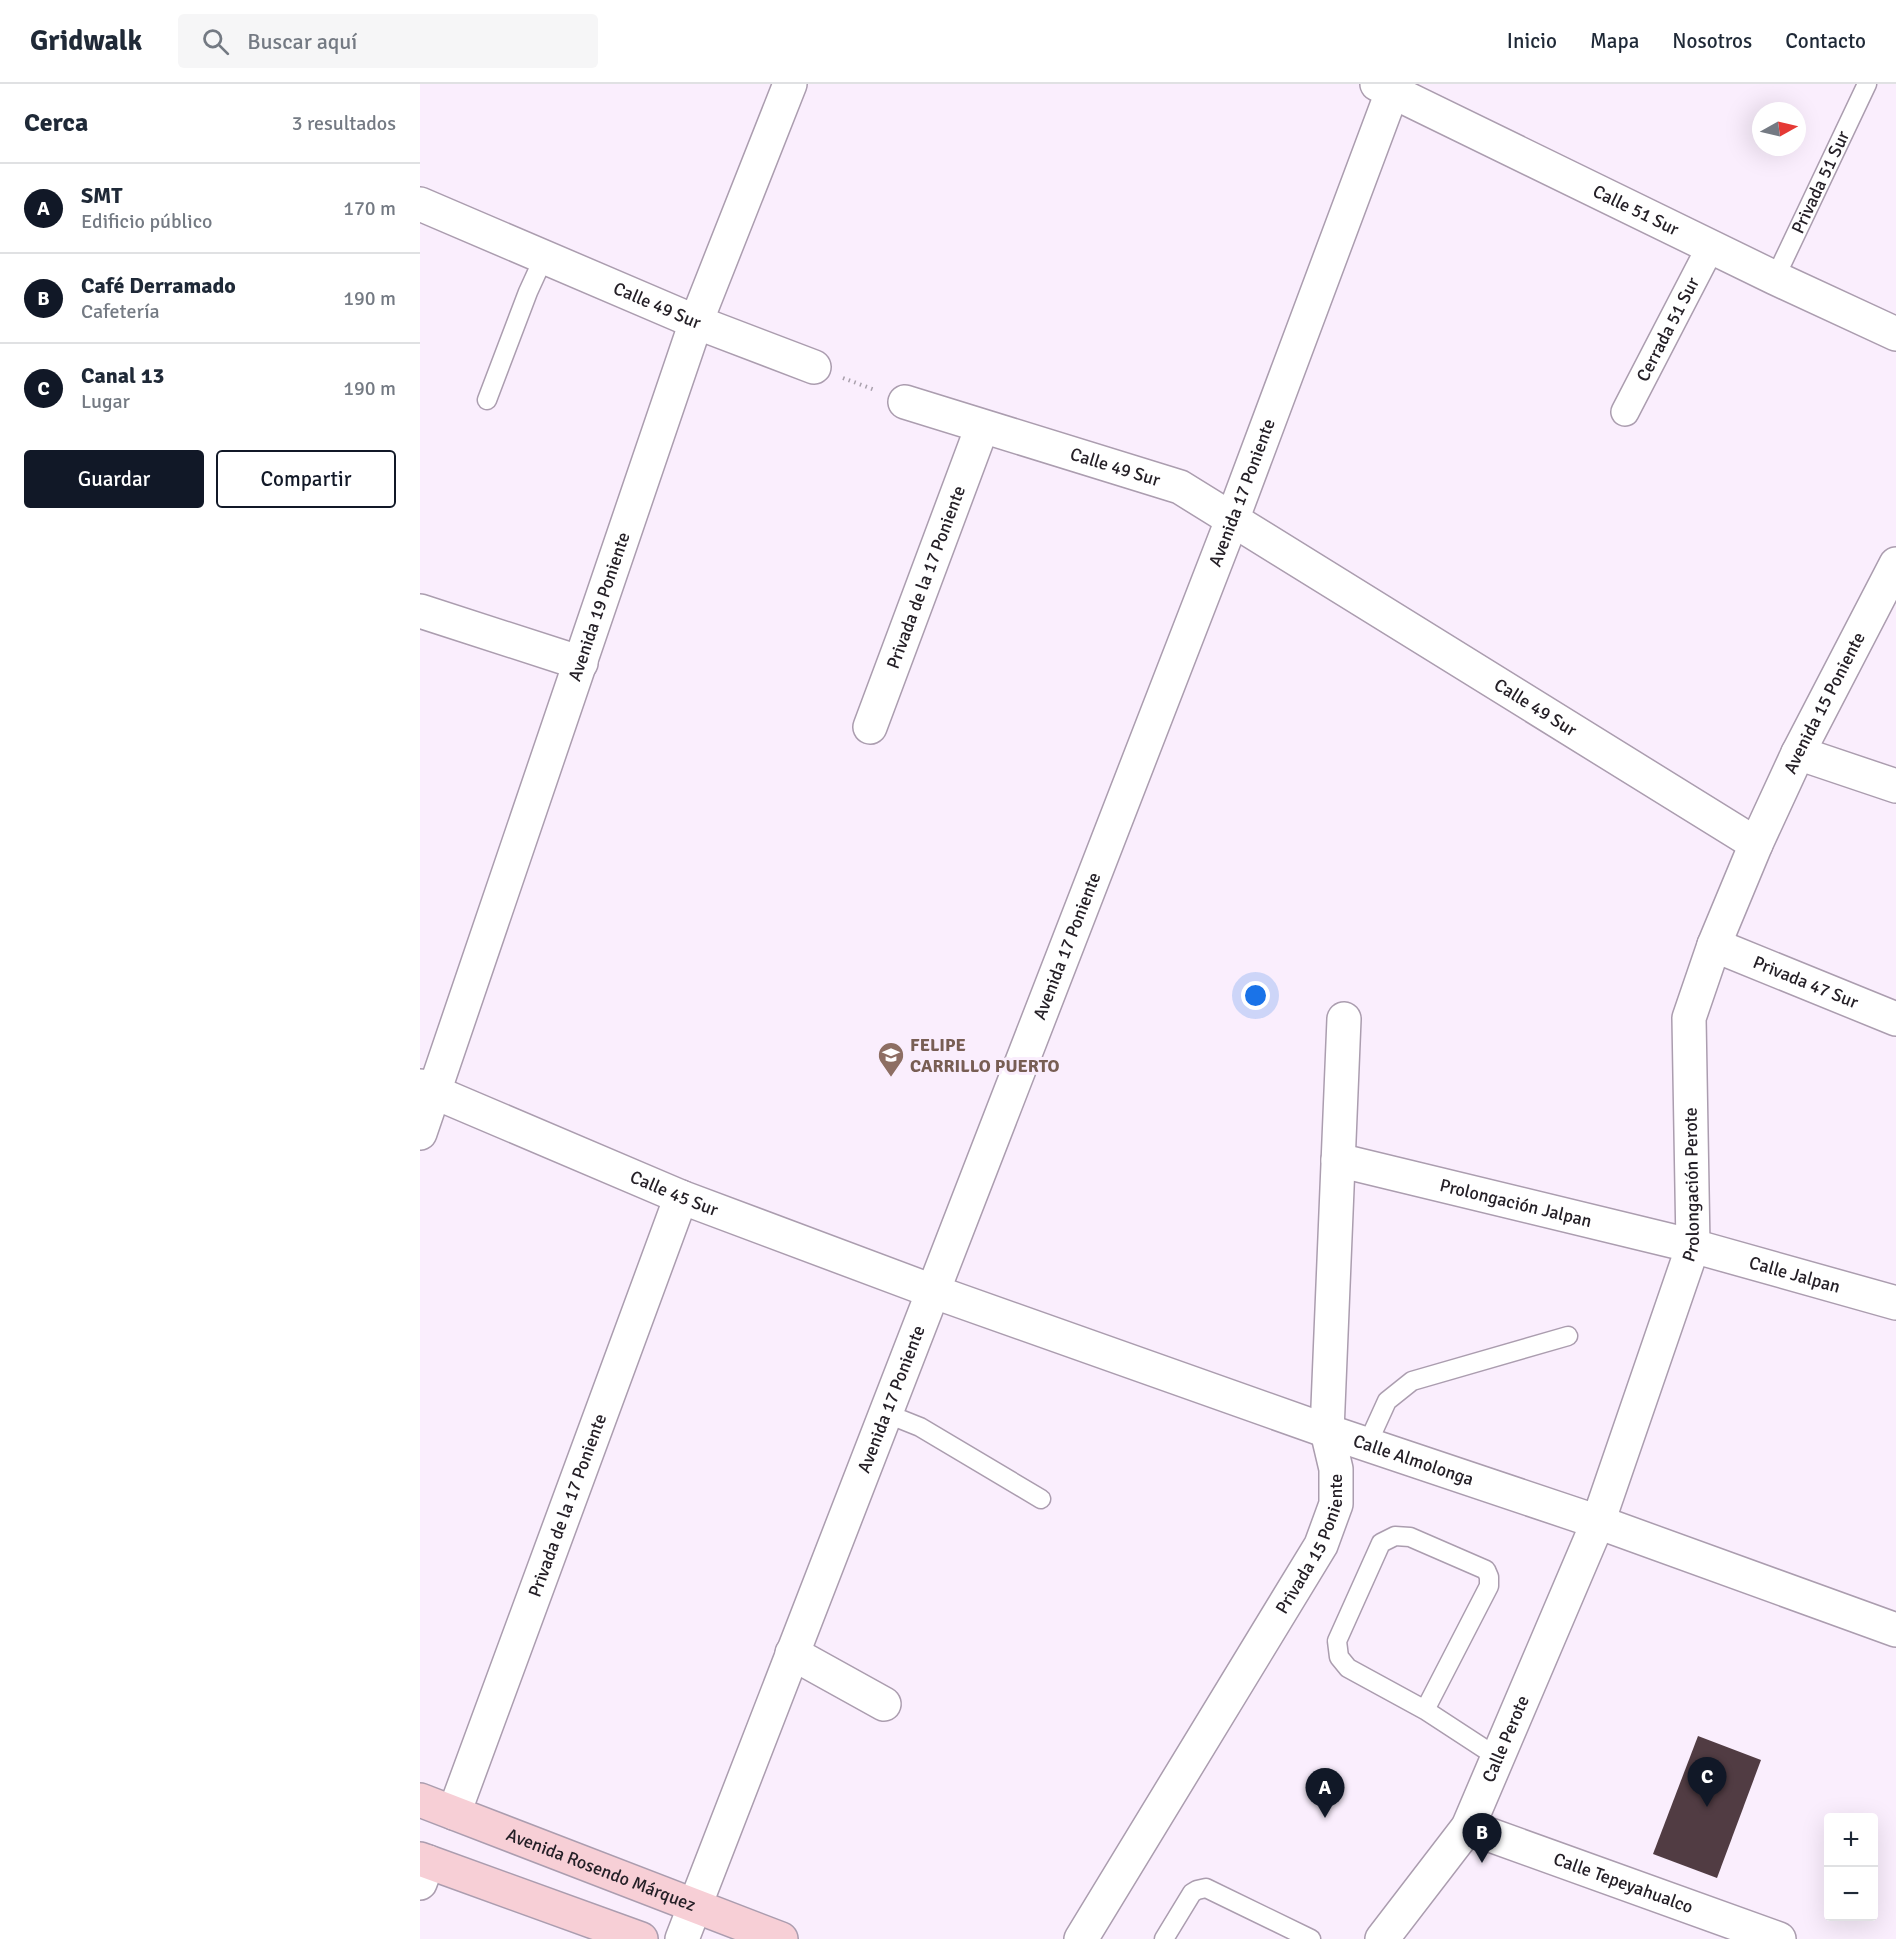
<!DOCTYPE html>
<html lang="es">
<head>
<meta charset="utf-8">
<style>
	body { margin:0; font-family:Signika,sans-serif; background:#f6f6f7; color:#1f2937 }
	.controls { position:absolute; right:18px; bottom:18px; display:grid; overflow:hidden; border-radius:6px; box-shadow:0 6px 24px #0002 }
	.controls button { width:54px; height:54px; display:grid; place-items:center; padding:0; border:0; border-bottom:2px solid #e0e1e3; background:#fff; color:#1f2937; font:30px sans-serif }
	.compass { position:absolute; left:1332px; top:18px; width:54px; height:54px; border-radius:50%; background:#fff; box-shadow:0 6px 24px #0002; rotate:82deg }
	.you { position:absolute; left:836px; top:912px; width:21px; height:21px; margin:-15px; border:4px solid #fff; border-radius:50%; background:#1a73e8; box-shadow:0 0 0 9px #1a73e833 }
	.badge { display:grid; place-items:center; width:39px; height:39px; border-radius:50%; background:#111827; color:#fff; font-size:20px; font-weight:700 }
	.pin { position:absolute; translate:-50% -50px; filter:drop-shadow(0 2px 3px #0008) }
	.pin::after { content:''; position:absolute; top:32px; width:21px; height:18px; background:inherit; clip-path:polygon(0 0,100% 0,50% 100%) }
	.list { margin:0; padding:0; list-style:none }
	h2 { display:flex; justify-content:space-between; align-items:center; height:78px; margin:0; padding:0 24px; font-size:26px }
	h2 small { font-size:20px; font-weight:400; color:#747a83 }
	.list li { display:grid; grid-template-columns:39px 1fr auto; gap:18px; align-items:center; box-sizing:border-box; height:90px; padding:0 24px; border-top:2px solid #e0e1e3 }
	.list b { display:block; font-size:22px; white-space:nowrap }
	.list p { margin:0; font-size:20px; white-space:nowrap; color:#747a83 }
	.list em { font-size:20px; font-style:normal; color:#747a83 }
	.actions { display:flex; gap:12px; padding:18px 24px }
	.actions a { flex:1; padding:14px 0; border:2px solid #111827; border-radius:6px; text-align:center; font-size:21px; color:#111827 }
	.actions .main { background:#111827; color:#fff }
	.icon { flex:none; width:33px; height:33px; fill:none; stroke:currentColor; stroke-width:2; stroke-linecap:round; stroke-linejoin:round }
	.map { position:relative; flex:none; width:1476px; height:1855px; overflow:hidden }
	header { display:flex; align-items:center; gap:36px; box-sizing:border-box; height:84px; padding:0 30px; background:#fff; border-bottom:2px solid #e0e1e3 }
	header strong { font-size:28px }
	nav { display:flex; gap:33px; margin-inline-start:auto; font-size:21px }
	.search { width:420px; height:54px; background:#f6f6f7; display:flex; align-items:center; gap:15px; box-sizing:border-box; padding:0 21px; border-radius:6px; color:#747a83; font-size:22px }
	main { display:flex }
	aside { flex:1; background:#fff }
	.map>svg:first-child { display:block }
	.building { fill:#513c43 }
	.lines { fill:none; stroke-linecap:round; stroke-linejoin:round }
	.service-casing { stroke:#ab9daf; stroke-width:21 }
	.pedestrian-casing { stroke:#ab9daf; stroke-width:30 }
	.minor-casing { stroke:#ab9daf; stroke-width:36 }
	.secondary-casing { stroke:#ab9daf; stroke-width:36 }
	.path { stroke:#a9a0ac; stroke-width:4; stroke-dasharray:1.5 4.5; stroke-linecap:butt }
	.service { stroke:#fff; stroke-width:18 }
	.pedestrian { stroke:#fff; stroke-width:27 }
	.minor { stroke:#fff; stroke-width:33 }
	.secondary { stroke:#f7cfd6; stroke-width:33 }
	.labels { text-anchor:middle; stroke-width:6; stroke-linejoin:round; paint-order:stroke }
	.street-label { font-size:18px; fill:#252027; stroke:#faeefd }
	.education-label { font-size:18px; font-weight:bold; fill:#785e54; stroke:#faeefd; text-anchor:start }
</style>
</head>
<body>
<header>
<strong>Gridwalk</strong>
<div class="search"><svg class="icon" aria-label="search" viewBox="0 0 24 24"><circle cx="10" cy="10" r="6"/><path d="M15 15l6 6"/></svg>Buscar aquí</div>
<nav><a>Inicio</a><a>Mapa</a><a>Nosotros</a><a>Contacto</a></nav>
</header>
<main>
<aside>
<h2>Cerca<small>3 resultados</small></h2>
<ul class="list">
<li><span class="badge">A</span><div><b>SMT</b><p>Edificio público</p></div><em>170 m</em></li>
<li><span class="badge">B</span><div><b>Café Derramado</b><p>Cafetería</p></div><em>190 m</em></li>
<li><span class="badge">C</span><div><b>Canal 13</b><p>Lugar</p></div><em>190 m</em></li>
</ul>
<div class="actions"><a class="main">Guardar</a><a>Compartir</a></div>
</aside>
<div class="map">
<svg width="1476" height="1855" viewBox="0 0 1476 1855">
	<rect width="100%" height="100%" fill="#faeefd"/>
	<path class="building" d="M1278,1652L1341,1676L1297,1794L1233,1770Z"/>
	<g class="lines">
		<g class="service-casing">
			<g id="service">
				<path id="s1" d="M1355,194L1447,0"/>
				<path d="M67,316L108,208L124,173"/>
				<path d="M465,1329L500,1343L621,1415"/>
				<path d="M947,1361L967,1317L992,1297L1148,1252"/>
				<path d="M1005,1626L1069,1502V1493L1066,1486L990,1453L975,1452L961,1459L917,1557L919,1573L928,1584L1005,1626L1077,1673"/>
				<path d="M744,1855L772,1809L777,1806L786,1804L891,1855"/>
			</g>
		</g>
		<g class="pedestrian-casing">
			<g id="pedestrian">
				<path id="s2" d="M1205,328L1291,162"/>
			</g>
		</g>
		<g class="minor-casing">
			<g id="minor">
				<path id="s3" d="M957,0L1355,194L1476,250"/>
				<path id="s4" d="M0,120L276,238L394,283"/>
				<path id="s5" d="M485,318L760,403L1336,760"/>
				<path d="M0,527L161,579"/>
				<path id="s6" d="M450,643L562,343"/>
				<path d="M1378,669L1476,702"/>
				<path id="s7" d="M1294,861L1476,935"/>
				<path id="s8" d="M0,1002L261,1113L512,1207L907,1347L1178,1438L1476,1546"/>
				<path id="s9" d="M0,1049L276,238L370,0"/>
				<path id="s10" d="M918,1076L1273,1162L1476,1219"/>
				<path d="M372,1569L464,1620"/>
				<path id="s11" d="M34,1729L261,1113"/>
				<path id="s12" d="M1048,1743L1359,1855"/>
				<path d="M0,1799L8,1778"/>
				<path id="s13" d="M262,1855L812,436L975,0"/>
				<path id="s14" d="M661,1855L901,1461L916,1420V1385L907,1347L924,935"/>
				<path id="s15" d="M962,1855L1048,1743L1178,1438L1273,1162L1269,934L1294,861L1336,760L1378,669L1476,480"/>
			</g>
		</g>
		<g class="secondary-casing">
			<g id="secondary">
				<path id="s16" d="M0,1716L361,1855"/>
				<path d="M0,1775L221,1855"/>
			</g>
		</g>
		<path class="path" d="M423,294L455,306"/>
		<use href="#service" class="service"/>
		<use href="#pedestrian" class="pedestrian"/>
		<use href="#minor" class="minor"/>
		<use href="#secondary" class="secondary"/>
	</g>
	<defs>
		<g id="school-pin" transform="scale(1.35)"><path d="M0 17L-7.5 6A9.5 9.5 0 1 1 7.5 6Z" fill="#8d6e63" stroke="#faeefd"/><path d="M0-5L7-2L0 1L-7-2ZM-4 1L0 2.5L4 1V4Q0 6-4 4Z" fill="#fff"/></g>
	</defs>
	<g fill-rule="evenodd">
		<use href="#school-pin" x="471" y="971"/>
	</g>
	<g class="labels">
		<g class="street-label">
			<text dy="6" stroke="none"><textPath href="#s1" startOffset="106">Privada 51 Sur</textPath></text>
			<text dy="6" stroke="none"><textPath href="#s3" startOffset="288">Calle 51 Sur</textPath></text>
			<text dy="6" stroke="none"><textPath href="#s4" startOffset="258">Calle 49 Sur</textPath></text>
			<text dy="6" stroke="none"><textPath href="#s2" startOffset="93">Cerrada 51 Sur</textPath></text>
			<text dy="6" stroke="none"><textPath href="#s5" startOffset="220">Calle 49 Sur</textPath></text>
			<text dy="6" stroke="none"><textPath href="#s13" startOffset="1551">Avenida 17 Poniente</textPath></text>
			<text dy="6" stroke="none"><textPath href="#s6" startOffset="160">Privada de la 17 Poniente</textPath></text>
			<text dy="6" stroke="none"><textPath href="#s9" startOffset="556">Avenida 19 Poniente</textPath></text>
			<text dy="6" stroke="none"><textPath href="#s15" startOffset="1336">Avenida 15 Poniente</textPath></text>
			<text dy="6" stroke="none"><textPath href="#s5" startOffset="706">Calle 49 Sur</textPath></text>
			<text dy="6" stroke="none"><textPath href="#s13" startOffset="1065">Avenida 17 Poniente</textPath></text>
			<text dy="6" stroke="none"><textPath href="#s7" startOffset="99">Privada 47 Sur</textPath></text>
			<text dy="6" stroke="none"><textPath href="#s15" startOffset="826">Prolongación Perote</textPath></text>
			<text dy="6" stroke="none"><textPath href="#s8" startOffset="276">Calle 45 Sur</textPath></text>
			<text dy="6" stroke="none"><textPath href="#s10" startOffset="183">Prolongación Jalpan</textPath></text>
			<text dy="6" stroke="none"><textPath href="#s10" startOffset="471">Calle Jalpan</textPath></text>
			<text dy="6" stroke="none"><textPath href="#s13" startOffset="579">Avenida 17 Poniente</textPath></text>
			<text dy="6" stroke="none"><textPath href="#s8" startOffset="1062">Calle Almolonga</textPath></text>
			<text dy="6" stroke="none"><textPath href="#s11" startOffset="328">Privada de la 17 Poniente</textPath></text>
			<text dy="6" stroke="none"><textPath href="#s14" startOffset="459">Privada 15 Poniente</textPath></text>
			<text dy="6" stroke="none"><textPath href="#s15" startOffset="237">Calle Perote</textPath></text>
			<text dy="6" stroke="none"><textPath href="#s16" startOffset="194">Avenida Rosendo Márquez</textPath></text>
			<text dy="6" stroke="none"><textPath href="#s12" startOffset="165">Calle Tepeyahualco</textPath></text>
		</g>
		<g class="education-label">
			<text x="490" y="967">FELIPE<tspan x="490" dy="21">CARRILLO PUERTO</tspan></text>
		</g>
	</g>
</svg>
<div class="controls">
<button>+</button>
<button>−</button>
</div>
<svg class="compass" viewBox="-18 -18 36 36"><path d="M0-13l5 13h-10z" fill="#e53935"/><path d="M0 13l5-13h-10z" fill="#747a83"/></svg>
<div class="you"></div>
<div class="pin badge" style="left:905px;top:1734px">A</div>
<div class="pin badge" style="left:1062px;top:1779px">B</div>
<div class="pin badge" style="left:1287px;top:1723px">C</div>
</div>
</main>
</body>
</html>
